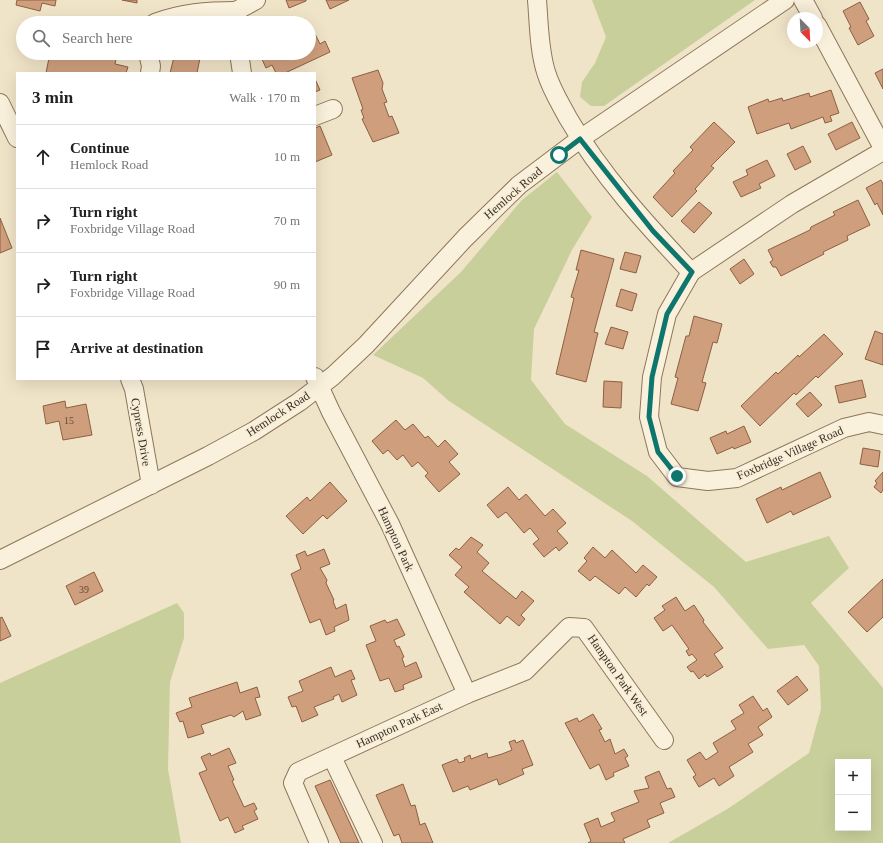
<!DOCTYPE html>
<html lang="en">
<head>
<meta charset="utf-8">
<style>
	body { margin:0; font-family:"Times New Roman",serif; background:#f6f6f6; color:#222 }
	.controls { position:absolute; right:12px; bottom:12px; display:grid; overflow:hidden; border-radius:0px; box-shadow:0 4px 16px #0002 }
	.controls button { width:36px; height:36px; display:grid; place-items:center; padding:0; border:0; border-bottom:1px solid #e0e0e0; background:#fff; color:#222; font:20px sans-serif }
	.compass { position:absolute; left:787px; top:12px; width:36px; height:36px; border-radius:50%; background:#fff; box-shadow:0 4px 16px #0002; rotate:156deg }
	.stop { position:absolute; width:12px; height:12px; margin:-9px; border:3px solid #0f766e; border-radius:50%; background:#fff }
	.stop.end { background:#0f766e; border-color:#fff; box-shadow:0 1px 4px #0008 }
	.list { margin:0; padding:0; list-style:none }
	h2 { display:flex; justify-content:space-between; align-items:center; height:52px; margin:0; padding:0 16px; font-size:17px }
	h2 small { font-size:13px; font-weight:400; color:#767676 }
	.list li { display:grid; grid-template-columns:26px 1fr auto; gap:12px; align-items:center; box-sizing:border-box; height:64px; padding:0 16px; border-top:1px solid #e0e0e0 }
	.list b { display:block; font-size:15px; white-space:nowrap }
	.list p { margin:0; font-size:13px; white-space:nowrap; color:#767676 }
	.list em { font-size:13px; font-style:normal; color:#767676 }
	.icon { flex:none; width:22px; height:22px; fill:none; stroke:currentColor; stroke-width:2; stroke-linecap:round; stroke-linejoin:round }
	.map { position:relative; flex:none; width:883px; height:843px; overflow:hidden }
	.search { position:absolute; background:#fff; box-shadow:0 4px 16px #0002; left:16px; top:16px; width:300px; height:44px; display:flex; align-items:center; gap:10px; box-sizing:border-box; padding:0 14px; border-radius:22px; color:#767676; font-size:15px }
	.panel { position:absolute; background:#fff; box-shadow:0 4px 16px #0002; left:16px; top:72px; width:300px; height:308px; border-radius:0px }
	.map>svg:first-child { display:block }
	.green { fill:#c9cf9b; fill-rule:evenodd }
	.building { fill:#cf9f7d; stroke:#8d5f41 }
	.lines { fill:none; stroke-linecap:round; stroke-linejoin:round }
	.minor-casing { stroke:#8d765c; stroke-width:20 }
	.minor { stroke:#faf1dc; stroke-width:18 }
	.route { stroke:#0f766e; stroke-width:5 }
	.labels { text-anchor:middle; stroke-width:3.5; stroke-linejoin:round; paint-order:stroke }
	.number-label { font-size:10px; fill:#624a37 }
	.street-label { font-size:12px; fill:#3d2e20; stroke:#f7eed8 }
</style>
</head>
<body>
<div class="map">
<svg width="883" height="843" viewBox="0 0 883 843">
	<rect width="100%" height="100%" fill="#f0e4c8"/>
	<g class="green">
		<path d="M592,0H755L604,106H591L580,97L582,82L595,63L606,37Z"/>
		<path d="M557,172L592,217L572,250L534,329L531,380L565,424L647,476L746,562L829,536L849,568L811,603L883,688V843H668L729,808L809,753L821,709L819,666L804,645L768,649L714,587L632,521L449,401L423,378L373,355L461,272L522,200ZM838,762H868V828H838Z"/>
		<path d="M177,603L184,613V638L170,682L168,769L181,843H0V683Z"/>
	</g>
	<g class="building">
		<path d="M17,0H56L55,6L42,3L40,11L16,5Z"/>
		<path d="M122,0H137V3Z"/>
		<path d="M286,0H306V1L289,8Z"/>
		<path d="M326,0H349L330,9Z"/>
		<path d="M860,2L869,19L866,21L874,36L858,45L849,28L851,27L843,11Z"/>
		<path d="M260,17L263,23H248Z"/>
		<path d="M309,30L311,35L315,34L320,44L325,41L330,52L285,73H276L272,65L266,68L261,57L257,60L253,53H309Z"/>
		<path d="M50,53H75L74,56L89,59L91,53H108L107,58L116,59L115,64L128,67L126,73H46Z"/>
		<path d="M175,53H201L197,73H170Z"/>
		<path d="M883,69V89L875,73Z"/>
		<path d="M378,70L383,83L382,89L387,102L384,103L389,117L392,116L399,133L373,142L362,119L364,118L361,110L363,109L352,78Z"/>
		<path d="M315,79L320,90L315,92Z"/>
		<path d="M831,90L839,113L830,116L832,121L825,123L823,117L791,129L789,123L757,134L748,107L768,99L769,102L782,98L783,101L809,93L810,97Z"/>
		<path d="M714,122L735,142L711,166L714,168L695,189L697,191L672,217L653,197L675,173L673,171L693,150L690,147Z"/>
		<path d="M852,122L860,138L836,150L828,134Z"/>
		<path d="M320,126L332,155L315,162V128Z"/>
		<path d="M803,146L811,162L795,170L787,154Z"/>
		<path d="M767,160L775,176L759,184L761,188L741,197L733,182L748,175L746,170Z"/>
		<path d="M881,180L883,184V215L877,203L875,205L866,188Z"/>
		<path d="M858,200L870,225L847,236L848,240L823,252L824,254L781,276L776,267H773L770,262L773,260L768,250L810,230L811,227L835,215L833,212Z"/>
		<path d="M699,202L712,213L694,233L681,221Z"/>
		<path d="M0,218L12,248L0,253Z"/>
		<path d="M581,250L614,259L594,332L598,333L586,382L556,374L574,298L571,297L579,270H576Z"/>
		<path d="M625,252L641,256L636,273L620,269Z"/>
		<path d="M744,259L754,274L740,284L730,269Z"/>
		<path d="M621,289L637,294L632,311L616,306Z"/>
		<path d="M694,316L722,324L717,343L713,342L702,382L706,383L698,411L671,404L678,378L675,377L686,336H689Z"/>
		<path d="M611,327L628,332L623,349L605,344Z"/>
		<path d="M875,331L883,334V365L865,359Z"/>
		<path d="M824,334L843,354L818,378L816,376L796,395L794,393L760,426L741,406L776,372L778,374L798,355L799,357Z"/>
		<path d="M862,380L866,397L839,403L835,386Z"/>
		<path d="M604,381L622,382L621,408L603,407Z"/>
		<path d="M810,392L822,405L808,417L796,404Z"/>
		<path d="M65,401L66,408L86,404L92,435L63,440L59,421L46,424L43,406Z"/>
		<path d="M396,420L405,430L413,424L425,438L428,436L438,447L445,440L458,454L449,462L460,474L439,492L425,476L428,473L418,462L412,467L403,455L397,460L388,450L383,454L372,441Z"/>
		<path d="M744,426L751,442L734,449L733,447L717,454L710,438L726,431L727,434Z"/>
		<path d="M863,448L880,451L878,467L860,464Z"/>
		<path d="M820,472L831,497L793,515L791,511L767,523L756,499L781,487L782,490Z"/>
		<path d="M883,472V490L881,493L874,487L877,483L875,481Z"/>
		<path d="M330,482L347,501L327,519L323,515L303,534L286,516L307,497L310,501Z"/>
		<path d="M508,487L519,500L526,494L545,516L553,509L566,523L557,531L568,543L559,551L556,547L544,557L533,544L539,539L530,528L524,533L506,512L498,518L487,505Z"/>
		<path d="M471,537L483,545L477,552L489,563L482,571L516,599L522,591L534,601L521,615L525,619L519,626L507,616L500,624L464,592L469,587L455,575L462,567L449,555L456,548L459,550Z"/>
		<path d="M593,547L605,558L612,550L636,573L643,565L657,577L649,586L647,584L636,597L625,587L619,594L595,576L590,581L578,571L587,561L584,558Z"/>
		<path d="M324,549L330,564L320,568L327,580L326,583L334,600L333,601L336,609L346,604L349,620L334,627L335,631L326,635L320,619L310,623L291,574L301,569L296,555L305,551L307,556Z"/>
		<path d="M94,572L103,591L75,605L66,586Z"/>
		<path d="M883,579V617L867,632L848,612Z"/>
		<path d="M676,597L685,611L694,605L704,620L703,622L723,648L714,654L723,667L707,677L705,674L699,679L693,671L691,672L687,667L697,660L692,654L689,656L686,651L689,649L672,625L663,631L654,618L665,610L662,606Z"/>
		<path d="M2,617L11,636L0,641V618Z"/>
		<path d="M397,619L405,635L394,640L397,647L399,646L404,657L402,658L405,667L416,662L422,677L403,685L404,689L395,692L389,678L380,681L366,645L376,641L370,626L385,620L387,623Z"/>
		<path d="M331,667L335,677L351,670L355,679L351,680L357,695L342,702L339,694L333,697L334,699L314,707L318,715L302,722L296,706L292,707L288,697L303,691L299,681Z"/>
		<path d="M797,676L808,690L788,705L777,691Z"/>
		<path d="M237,682L240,693L257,687L260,697L255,698L261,715L246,720L243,711L234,717L231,715L201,725L204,733L188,738L183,721L180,722L176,713L192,707L189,698Z"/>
		<path d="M753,696L763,711L767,708L772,717L758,727L763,735L748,744L753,752L729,767L734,776L719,786L714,778L699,787L693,777L696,775L687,760L700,752L706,760L718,752L713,743L736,729L731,721L744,713L739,705Z"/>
		<path d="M593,714L602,729L599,730L605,742L610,739L615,754L624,749L628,756L625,758L629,766L613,773L614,776L606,780L599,764L590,769L565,723L577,718L579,722Z"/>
		<path d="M515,740L516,743L523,740L533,765L522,769L524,774L499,785L497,779L470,790L468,786L453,792L442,765L457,759L459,763L465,761L464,758L470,755L471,759L487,753L488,758L502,754L512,750L509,742Z"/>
		<path d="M229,748L236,763L228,766L234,780L232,781L244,807L254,803L257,809L254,811L258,819L242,826L244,829L235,833L228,817L220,821L199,773L207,770L201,757L210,753L211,756Z"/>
		<path d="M659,771L667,789L671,788L675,797L660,803L664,813L647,820L650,827L623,839L625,843H588L591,841L584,824L598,818L601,827L615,821L611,813L639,802L634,791L649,788L645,777Z"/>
		<path d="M330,780L359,843H341L315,786Z"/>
		<path d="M403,784L411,806L415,805L420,825L425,823L433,843H402L399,834L394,836L376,795Z"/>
	</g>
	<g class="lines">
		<g class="minor-casing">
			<g id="minor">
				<path d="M537,0C539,24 539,50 546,72C551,89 560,103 568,118C601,175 647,225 691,272L667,314L652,377L649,417L658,452L677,477L708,481L737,478L844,428L869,422L883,425"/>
				<path d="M803,0L813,18"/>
				<path d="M236,22V11L256,0"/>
				<path d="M155,23C182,13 207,11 236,11"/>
				<path d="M817,25L883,148"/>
				<path d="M148,53L151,66L150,73"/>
				<path d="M239,53L242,73"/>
				<path d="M0,103L17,138"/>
				<path d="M315,116L333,109"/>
				<path d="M691,272L792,204L883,151"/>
				<path d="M315,377L331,412L390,524L467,694"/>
				<path d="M130,379L134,389L151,485"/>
				<path d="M0,560L208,456L254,431L299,402L333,376L366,345L465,238L519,185L580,139L785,0"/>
				<path d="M332,757L373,843"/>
				<path d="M319,843L293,783L298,772L467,694L525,671L569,627L584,628L664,740"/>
			</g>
		</g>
		<use href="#minor" class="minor"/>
	</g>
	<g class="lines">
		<path class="route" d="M559,155L580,139L653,231L692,272L667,314L652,377L649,417L658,452L677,476"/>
	</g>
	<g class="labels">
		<g class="number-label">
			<text x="69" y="424">15</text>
			<text x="84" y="593">39</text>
		</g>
		<g class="street-label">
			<text transform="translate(513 193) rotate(-41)" y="4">Hemlock Road</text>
			<text transform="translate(278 414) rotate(-33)" y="4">Hemlock Road</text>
			<text transform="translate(141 432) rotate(80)" y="4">Cypress Drive</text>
			<text transform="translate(790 453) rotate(-24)" y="4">Foxbridge Village Road</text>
			<text transform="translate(396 539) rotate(65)" y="4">Hampton Park</text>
			<text transform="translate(618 675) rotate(55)" y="4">Hampton Park West</text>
			<text transform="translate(399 725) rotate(-25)" y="4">Hampton Park East</text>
		</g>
	</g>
</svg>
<div class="controls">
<button>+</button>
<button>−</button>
</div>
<svg class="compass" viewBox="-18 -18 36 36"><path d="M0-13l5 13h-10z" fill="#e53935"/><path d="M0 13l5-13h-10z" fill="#767676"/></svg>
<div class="stop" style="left:559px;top:155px"></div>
<div class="stop end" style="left:677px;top:476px"></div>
<div class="search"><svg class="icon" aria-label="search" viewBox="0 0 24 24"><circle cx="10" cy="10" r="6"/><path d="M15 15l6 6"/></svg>Search here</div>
<section class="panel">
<h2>3 min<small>Walk · 170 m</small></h2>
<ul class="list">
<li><svg class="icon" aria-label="ahead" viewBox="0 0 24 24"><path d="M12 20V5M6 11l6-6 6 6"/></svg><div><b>Continue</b><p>Hemlock Road</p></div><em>10 m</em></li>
<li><svg class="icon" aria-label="right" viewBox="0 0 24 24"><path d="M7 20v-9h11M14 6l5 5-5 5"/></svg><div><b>Turn right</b><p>Foxbridge Village Road</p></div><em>70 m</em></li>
<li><svg class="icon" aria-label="right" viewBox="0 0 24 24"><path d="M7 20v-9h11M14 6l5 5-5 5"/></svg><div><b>Turn right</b><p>Foxbridge Village Road</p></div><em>90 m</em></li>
<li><svg class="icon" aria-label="arrive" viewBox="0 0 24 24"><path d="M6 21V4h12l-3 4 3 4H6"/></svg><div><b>Arrive at destination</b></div></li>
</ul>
</section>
</div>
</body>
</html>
